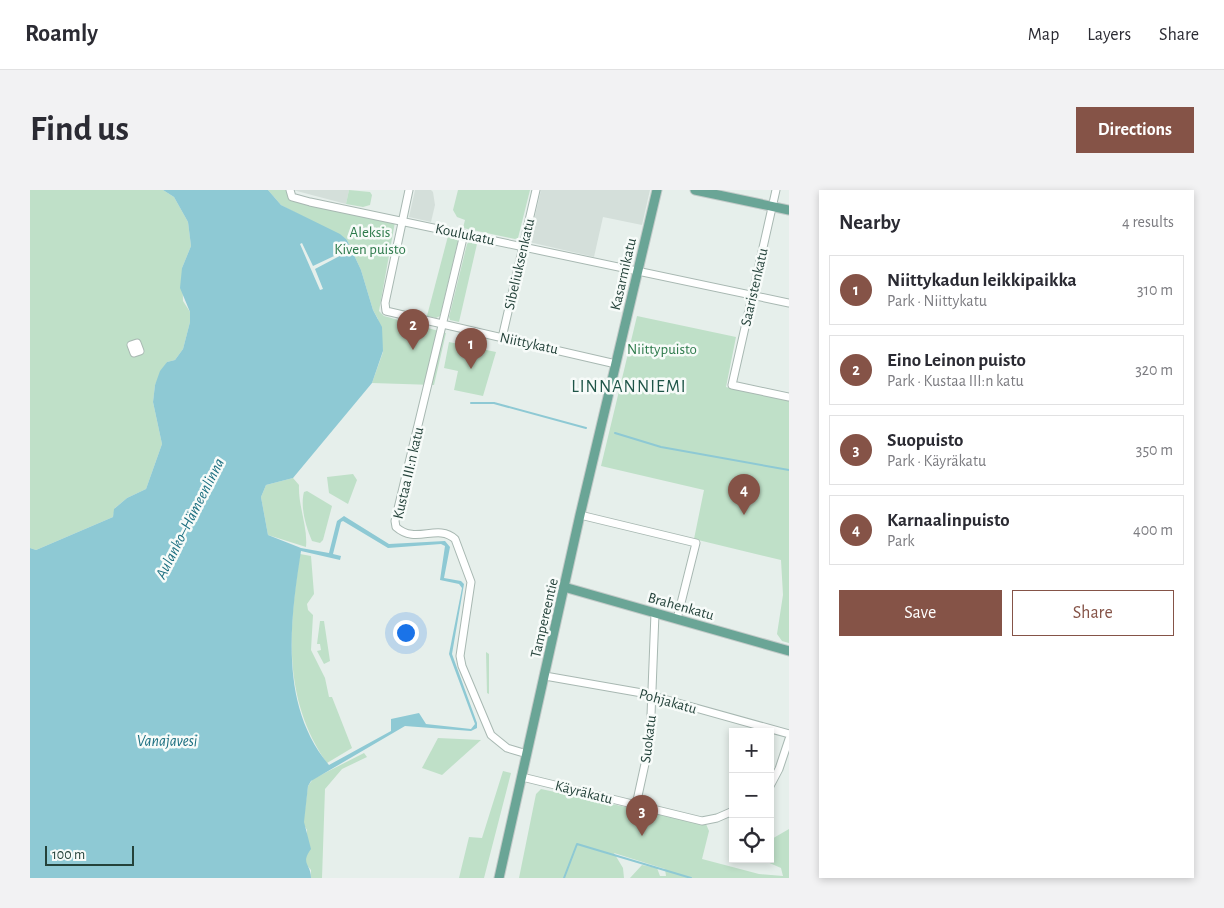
<!DOCTYPE html>
<html lang="en">
<head>
<meta charset="utf-8">
<style>
	body { margin:0; font-family:"Alegreya Sans",sans-serif; background:#f2f2f3; color:#2b2b33 }
	.controls { position:absolute; right:15px; bottom:15px; display:grid; overflow:hidden; border-radius:0px; box-shadow:0 2px 8px #0003 }
	.controls button { width:45px; height:45px; display:grid; place-items:center; padding:0; border:0; border-bottom:1px solid #e1e1e2; background:#fff; color:#2b2b33; font:25px sans-serif }
	.scale { position:absolute; left:15px; bottom:12px; width:89px; box-sizing:border-box; padding-left:5px; border:2px solid #24423a; border-top:0; font-size:14px; line-height:18px; white-space:nowrap; color:#24423a; -webkit-text-stroke:4px #f7fbf9; paint-order:stroke }
	.you { position:absolute; left:375px; top:442px; width:18px; height:18px; margin:-12px; border:4px solid #fff; border-radius:50%; background:#1a73e8; box-shadow:0 0 0 8px #1a73e833 }
	.badge { display:grid; place-items:center; width:32px; height:32px; border-radius:50%; background:#855347; color:#fff; font-size:16px; font-weight:700 }
	.pin { position:absolute; translate:-50% -41px; filter:drop-shadow(0 1px 2px #0008) }
	.pin::after { content:''; position:absolute; top:26px; width:18px; height:15px; background:inherit; clip-path:polygon(0 0,100% 0,50% 100%) }
	.list { margin:0; padding:0; list-style:none }
	h2 { display:flex; justify-content:space-between; align-items:center; height:65px; margin:0; padding:0 20px; font-size:21px }
	h2 small { font-size:16px; font-weight:400; color:#7c7c81 }
	.list li { display:grid; grid-template-columns:32px 1fr auto; gap:15px; align-items:center; box-sizing:border-box; height:70px; margin:0 10px 10px; padding:0 10px; border:1px solid #e1e1e2; border-radius:0px }
	.list b { display:block; font-size:19px; white-space:nowrap }
	.list p { margin:0; font-size:16px; white-space:nowrap; color:#7c7c81 }
	.list em { font-size:16px; font-style:normal; color:#7c7c81 }
	.actions { display:flex; gap:10px; padding:15px 20px }
	.actions a { flex:1; padding:11px 0; border:1px solid #855347; border-radius:0px; text-align:center; font-size:18px; color:#855347 }
	.actions .main { background:#855347; color:#fff }
	.icon { flex:none; width:28px; height:28px; fill:none; stroke:currentColor; stroke-width:2; stroke-linecap:round; stroke-linejoin:round }
	.map { position:relative; flex:none; width:759px; height:688px; overflow:hidden; border-radius:0px }
	header { display:flex; align-items:center; gap:30px; box-sizing:border-box; height:70px; padding:0 25px; background:#fff; border-bottom:1px solid #e1e1e2 }
	header strong { font-size:24px }
	nav { display:flex; gap:28px; margin-inline-start:auto; font-size:18px }
	.intro { display:flex; align-items:center; justify-content:space-between; box-sizing:border-box; height:120px; padding:0 30px }
	h1 { margin:0; font-size:35px }
	.button { padding:12px 22px; border-radius:0px; background:#855347; color:#fff; font-size:18px; font-weight:700 }
	main { display:flex; gap:30px; padding:0 30px }
	aside { flex:1; background:#fff; border-radius:0px; box-shadow:0 2px 8px #0003 }
	.map>svg:first-child { display:block }
	.built { fill:#d4dfda }
	.green { fill:#bfe0c8 }
	.water { fill:#8ec9d4; fill-rule:evenodd }
	.pier { fill:#e6efeb }
	.lines { fill:none; stroke-linecap:round; stroke-linejoin:round }
	.stream { stroke:#8ec9d4; stroke-width:2 }
	.minor-casing { stroke:#a8b8b2; stroke-width:9 }
	.major-casing { stroke:#c2cac8; stroke-width:11 }
	.minor { stroke:#fff; stroke-width:7 }
	.major { stroke:#6aa596; stroke-width:9 }
	.labels { text-anchor:middle; stroke-width:5; stroke-linejoin:round; paint-order:stroke }
	.park-label { font-size:15px; fill:#2d7a4b; stroke:#f7fbf9 }
	.street-label { font-size:15px; fill:#24423a; stroke:#f7fbf9 }
	.water-label { font-size:16px; font-style:italic; fill:#1c6f80; stroke:#f7fbf9 }
	.quarter-label { font-size:18px; letter-spacing:1px; fill:#1f5548; stroke:#f7fbf9 }
</style>
</head>
<body>
<header>
<strong>Roamly</strong>
<nav><a>Map</a><a>Layers</a><a>Share</a></nav>
</header>
<div class="intro"><h1>Find us</h1><a class="button">Directions</a></div>
<main>
<div class="map">
<svg width="759" height="688" viewBox="0 0 759 688">
	<rect width="100%" height="100%" fill="#e6efeb"/>
	<g class="built">
		<path d="M263,0H319L316,14Z"/>
		<path d="M385,0H401L403,2L405,15L401,32L379,27Z"/>
		<path d="M511,0H620L612,35L573,27L564,67L499,52Z"/>
	</g>
	<g class="green">
		<path d="M0,0H133L144,7L158,32L161,56L152,78L153,111L160,122V132L153,159L145,170L137,172L125,195L123,212L132,254L116,299L97,308L85,318L83,327L6,360L0,358Z"/>
		<path d="M238,0H256L261,9L365,32L349,121L354,126L416,143L404,195L342,193L353,162L348,129L343,120L331,80L317,50L251,15Z"/>
		<path d="M319,0L340,2L342,5L340,15L333,17L316,14Z"/>
		<path d="M428,0H500L488,48L485,49L433,38L435,30L427,27L423,20Z"/>
		<path d="M418,46L426,48L428,51L410,126L406,128L397,126Z"/>
		<path d="M439,52L447,54L429,132L420,130L419,127L437,54Z"/>
		<path d="M607,126L706,147L696,197L759,211V453L752,451L747,444L753,405L751,370L664,349L674,300L571,276Z"/>
		<path d="M419,152L466,162L453,206L424,200L428,181L414,178Z"/>
		<path d="M323,284L327,290L318,314L299,303L297,287Z"/>
		<path d="M263,288L269,295C268,316 278,337 276,357L238,345L231,307L236,295Z"/>
		<path d="M277,301L302,316L293,350L290,353L282,351C276,337 270,317 274,302Z"/>
		<path d="M270,364L281,366L284,404L277,414L278,420L283,425L281,460L295,488L299,507H302L322,558L297,573C252,508 259,438 270,364Z"/>
		<path d="M290,431H294L300,471L294,474L287,461L291,460L290,454H287Z"/>
		<path d="M456,462L459,464V504L457,503Z"/>
		<path d="M408,548L451,550L412,585L392,578Z"/>
		<path d="M334,563L337,567L312,579L295,599L292,688H281V680L275,673L277,640L274,635V626L278,596L283,589Z"/>
		<path d="M473,581L481,583L454,688H429L439,647L452,648Z"/>
		<path d="M511,599L676,634L679,641L672,669L729,684L753,686L751,678L730,669H740V650L759,639V688H600L612,675L627,678L630,686H636L635,679L584,663L593,678L594,688H489L506,604Z"/>
	</g>
	<path class="water" d="M133,0H238L251,15L310,44L317,50L331,80L343,120L352,137L353,161L342,193L263,288L236,295L231,307L238,345L271,358L299,363L307,331L314,326L359,354L415,351L420,357L414,388L431,391L434,394L422,464L447,533V538L441,541L375,536L281,591L278,596L274,632L281,659C270,674 281,674 281,688H0V358L6,360L83,327L84,319L97,308L116,299L132,254L123,212L125,195L130,181L137,172L145,170L153,159L160,132V122L150,98L152,78L161,56L158,32L144,7ZM313,331L358,358L411,354L415,356L410,390L429,394L432,398L419,464L445,534L441,539L396,534L389,523L361,529V541L299,575C249,516 260,432 271,361L310,370L311,366L303,364L311,332Z"/>
	<path class="pier" d="M272,53L283,76L321,58V60L285,79L293,99L290,100L270,54Z"/>
	<g class="lines">
		<g class="stream">
			<path d="M441,213H464L556,238"/>
			<path d="M585,243L631,257L759,280"/>
			<path d="M534,688L547,654L661,688"/>
		</g>
		<g class="minor-casing">
			<g id="minor">
				<path d="M260,0L262,7L280,12L759,113"/>
				<path d="M379,0L355,113L356,121L586,174"/>
				<path d="M746,0L702,195L759,207"/>
				<path d="M434,44L365,331L366,337C386,355 407,333 425,349L441,392L430,466L432,476L461,545L477,558L497,564"/>
				<path d="M472,148L506,0"/>
				<path d="M107,153L110,161L104,163L101,155Z"/>
				<path d="M550,325L666,353L647,429"/>
				<path d="M515,486L612,503L759,544"/>
				<path d="M492,587L672,631L687,628L703,621"/>
				<path d="M740,596L749,579L759,549"/>
				<path d="M606,615L620,551L625,423"/>
			</g>
		</g>
		<g class="major-casing">
			<g id="major">
				<path d="M665,0L759,20"/>
				<path d="M534,397L759,461"/>
				<path d="M469,688L550,325L627,0"/>
			</g>
		</g>
		<use href="#minor" class="minor"/>
		<use href="#major" class="major"/>
	</g>
	<g class="labels">
		<g class="park-label">
			<text x="340" y="47">Aleksis<tspan x="340" dy="17">Kiven puisto</tspan></text>
			<text x="632" y="164">Niittypuisto</text>
		</g>
		<g class="street-label">
			<text transform="translate(435 44) rotate(12)" y="5">Koulukatu</text>
			<text transform="translate(489 74) rotate(-77)" y="5">Sibeliuksenkatu</text>
			<text transform="translate(593 84) rotate(-77)" y="5">Kasarmikatu</text>
			<text transform="translate(724 97) rotate(-77)" y="5">Saaristenkatu</text>
			<text transform="translate(499 153) rotate(12)" y="5">Niittykatu</text>
			<text transform="translate(378 283) rotate(-77)" y="5">Kustaa III:n katu</text>
			<text transform="translate(651 416) rotate(16)" y="5">Brahenkatu</text>
			<text transform="translate(514 428) rotate(-77)" y="5">Tampereentie</text>
			<text transform="translate(638 511) rotate(16)" y="5">Pohjakatu</text>
			<text transform="translate(618 549) rotate(-83)" y="5">Suokatu</text>
			<text transform="translate(554 602) rotate(14)" y="5">Käyräkatu</text>
		</g>
		<g class="water-label">
			<text transform="translate(159 328) rotate(-63)" y="6">Aulanko–Hämeenlinna</text>
			<text x="137" y="556">Vanajavesi</text>
		</g>
		<g class="quarter-label">
			<text x="599" y="202">LINNANNIEMI</text>
		</g>
	</g>
</svg>
<div class="controls">
<button>+</button>
<button>−</button>
<button><svg class="icon" aria-label="locate" viewBox="0 0 24 24"><circle cx="12" cy="12" r="6"/><path d="M12 2v4M12 18v4M2 12h4M18 12h4"/></svg></button>
</div>
<div class="scale">100 m</div>
<div class="you"></div>
<div class="pin badge" style="left:441px;top:179px">1</div>
<div class="pin badge" style="left:383px;top:160px">2</div>
<div class="pin badge" style="left:612px;top:646px">3</div>
<div class="pin badge" style="left:714px;top:325px">4</div>
</div>
<aside>
<h2>Nearby<small>4 results</small></h2>
<ul class="list">
<li><span class="badge">1</span><div><b>Niittykadun leikkipaikka</b><p>Park · Niittykatu</p></div><em>310 m</em></li>
<li><span class="badge">2</span><div><b>Eino Leinon puisto</b><p>Park · Kustaa III:n katu</p></div><em>320 m</em></li>
<li><span class="badge">3</span><div><b>Suopuisto</b><p>Park · Käyräkatu</p></div><em>350 m</em></li>
<li><span class="badge">4</span><div><b>Karnaalinpuisto</b><p>Park</p></div><em>400 m</em></li>
</ul>
<div class="actions"><a class="main">Save</a><a>Share</a></div>
</aside>
</main>
</body>
</html>
